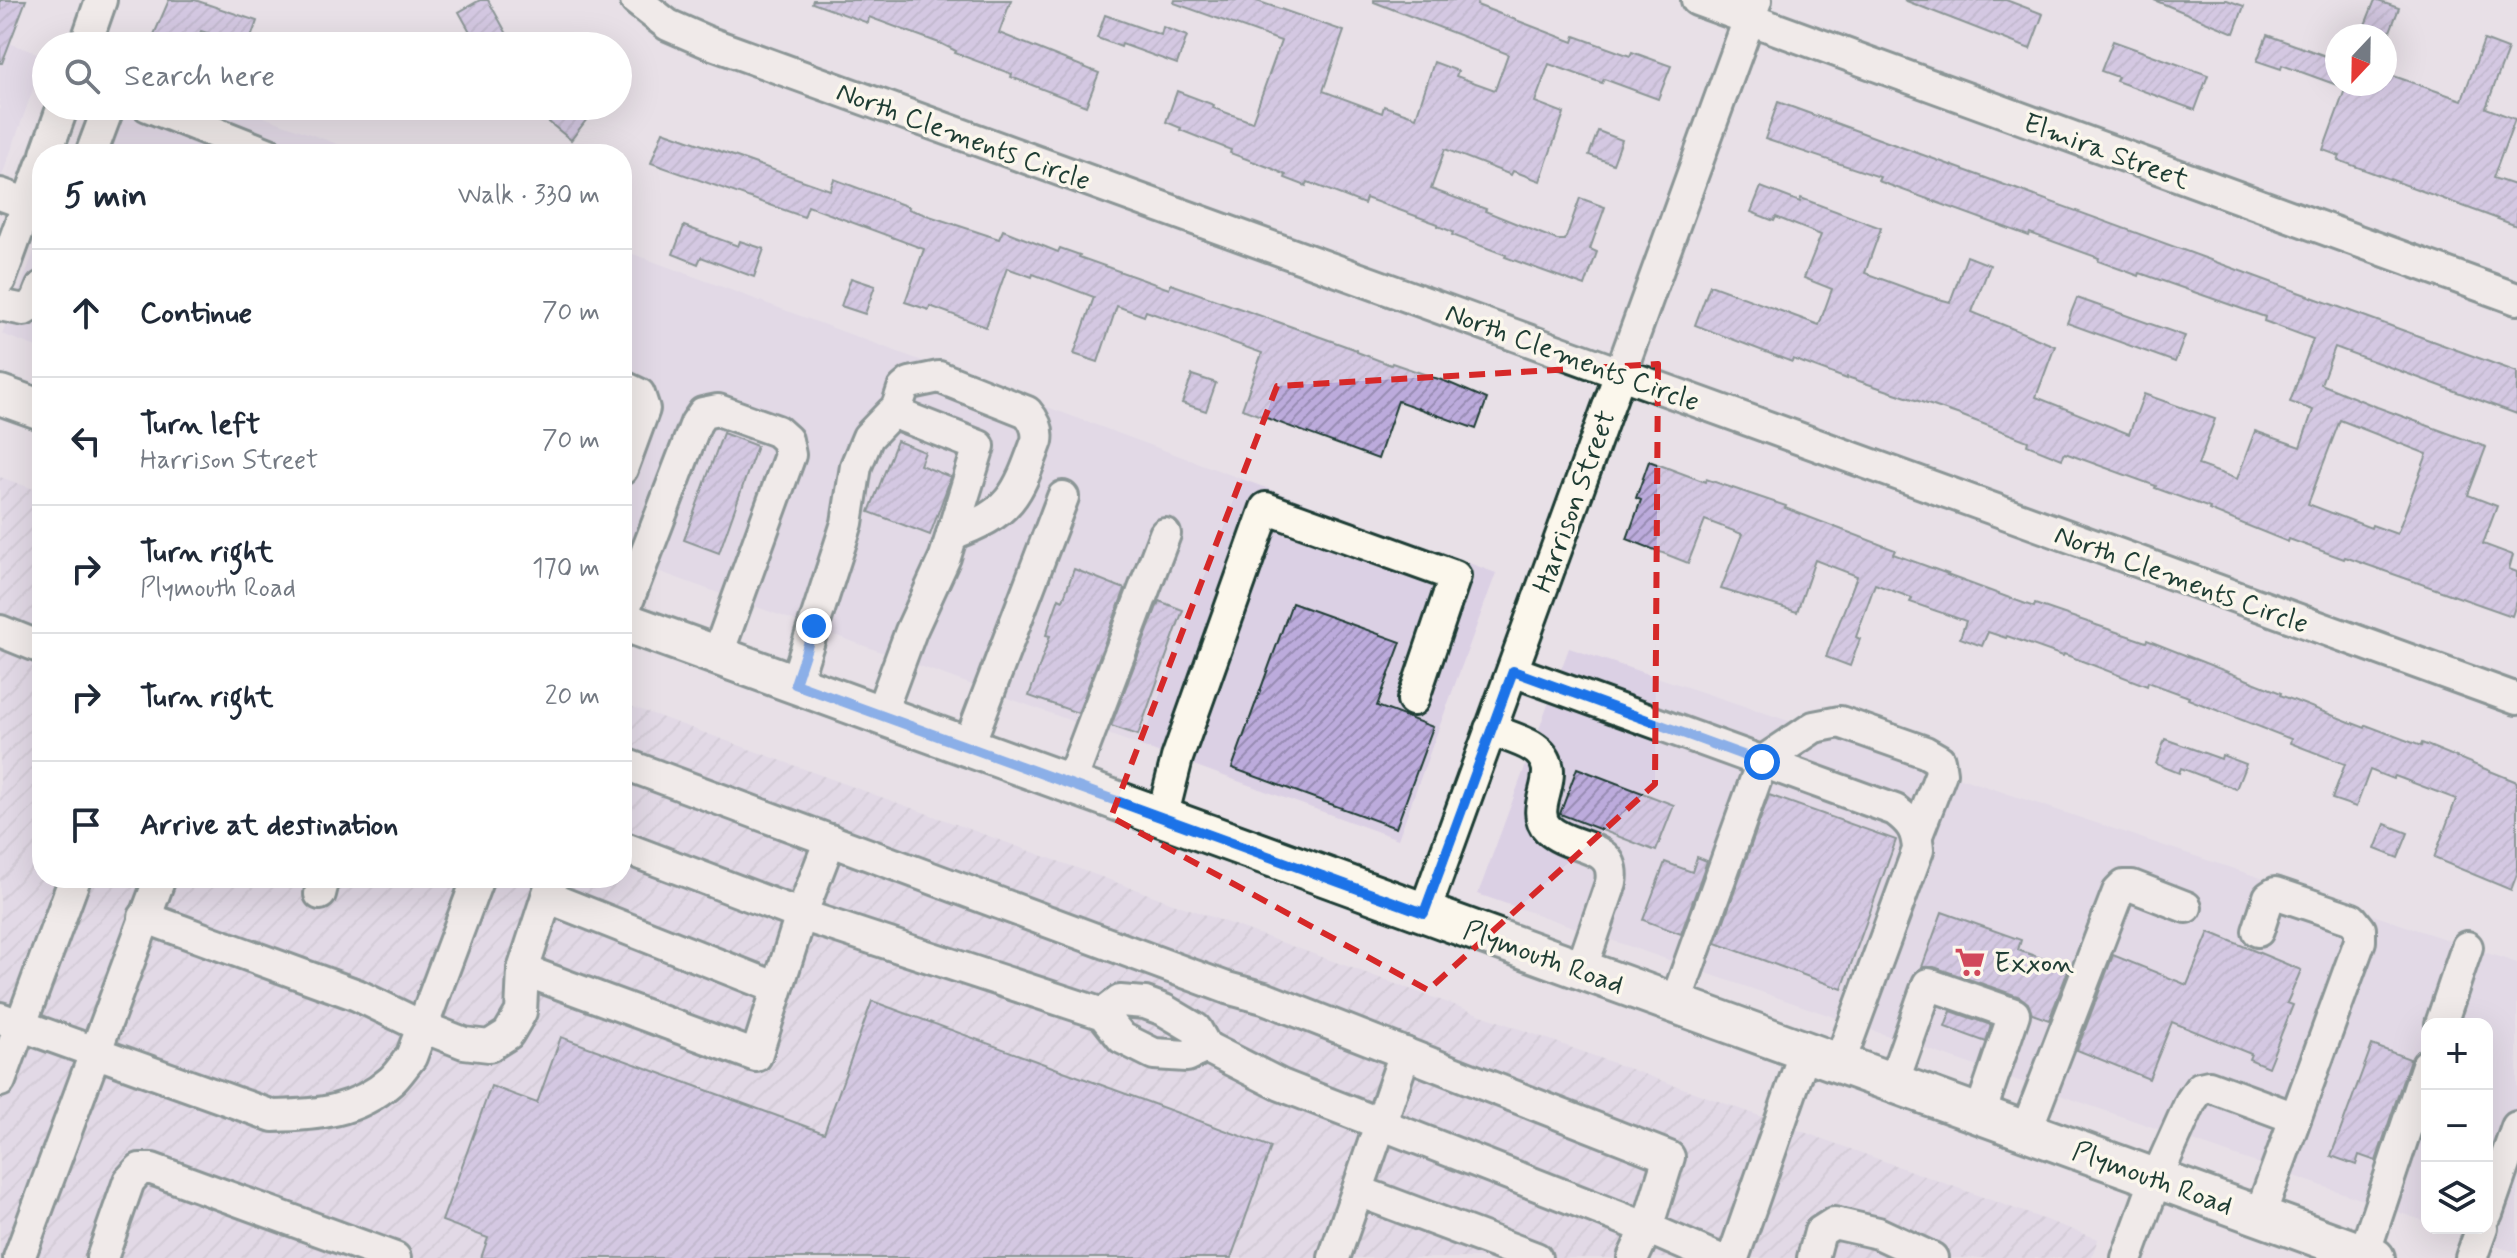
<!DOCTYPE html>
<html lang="en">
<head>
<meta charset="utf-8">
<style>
	body { margin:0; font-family:Mynerve,sans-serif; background:#f6f6f7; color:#1f2937 }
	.controls { position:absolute; right:24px; bottom:24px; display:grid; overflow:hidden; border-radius:16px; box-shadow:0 8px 32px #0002 }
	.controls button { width:72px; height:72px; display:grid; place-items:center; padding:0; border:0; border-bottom:2px solid #e0e1e3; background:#fff; color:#1f2937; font:40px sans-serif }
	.compass { position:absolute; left:2325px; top:24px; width:72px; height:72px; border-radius:50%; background:#fff; box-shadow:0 8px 32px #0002; rotate:202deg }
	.stop { position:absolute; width:24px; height:24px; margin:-18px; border:6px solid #1a73e8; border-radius:50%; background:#fff }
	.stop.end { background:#1a73e8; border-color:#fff; box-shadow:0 2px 8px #0008 }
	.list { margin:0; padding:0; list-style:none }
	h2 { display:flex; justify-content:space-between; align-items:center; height:104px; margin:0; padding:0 32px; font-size:34px }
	h2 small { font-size:26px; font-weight:400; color:#747a83 }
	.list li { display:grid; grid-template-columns:52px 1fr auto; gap:24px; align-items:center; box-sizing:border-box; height:128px; padding:0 32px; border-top:2px solid #e0e1e3 }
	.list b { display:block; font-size:30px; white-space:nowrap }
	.list p { margin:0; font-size:26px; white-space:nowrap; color:#747a83 }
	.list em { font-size:26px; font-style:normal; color:#747a83 }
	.icon { flex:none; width:44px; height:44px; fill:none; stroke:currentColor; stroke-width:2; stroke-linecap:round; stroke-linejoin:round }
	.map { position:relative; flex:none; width:2517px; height:1258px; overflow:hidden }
	.search { position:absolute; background:#fff; box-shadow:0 8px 32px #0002; left:32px; top:32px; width:600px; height:88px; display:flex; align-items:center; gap:20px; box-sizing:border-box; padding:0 28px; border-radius:44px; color:#747a83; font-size:30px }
	.panel { position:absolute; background:#fff; box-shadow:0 8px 32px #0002; left:32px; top:144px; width:600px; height:744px; border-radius:32px }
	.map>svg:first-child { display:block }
	.built { fill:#dbd0e4 }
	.industrial { fill:url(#industrial-furrows) }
	.building { fill:url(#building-hatch); stroke:#1f3d34; stroke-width:2; fill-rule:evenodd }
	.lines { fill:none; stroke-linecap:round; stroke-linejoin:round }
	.minor-casing { stroke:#1f3d34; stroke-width:36 }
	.major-casing { stroke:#1f3d34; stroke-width:44 }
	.minor { stroke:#fbf7ec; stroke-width:30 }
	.major { stroke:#fbf7ec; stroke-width:38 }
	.route { stroke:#1a73e8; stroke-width:10 }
	.marked { fill:none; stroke:#d62828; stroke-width:6; stroke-dasharray:16 10; stroke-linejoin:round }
	.labels { text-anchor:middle; stroke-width:7; stroke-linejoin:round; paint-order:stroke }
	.street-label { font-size:28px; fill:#1f3d34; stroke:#fbf7ec }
	.poi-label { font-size:28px; fill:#1f3d34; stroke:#fbf7ec; text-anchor:start }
</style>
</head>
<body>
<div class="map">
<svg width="2517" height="1258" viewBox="0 0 2517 1258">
	<defs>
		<pattern id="industrial-furrows" width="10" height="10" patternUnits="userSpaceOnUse" patternTransform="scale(2)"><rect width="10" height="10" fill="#dbd0e4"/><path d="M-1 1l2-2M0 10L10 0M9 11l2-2" fill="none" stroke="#bcb4c4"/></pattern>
		<pattern id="building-hatch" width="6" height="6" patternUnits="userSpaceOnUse" patternTransform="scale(2)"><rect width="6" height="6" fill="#bcabdc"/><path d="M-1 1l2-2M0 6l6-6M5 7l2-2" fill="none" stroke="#988cb3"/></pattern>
	</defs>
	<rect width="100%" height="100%" fill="#e8e0e7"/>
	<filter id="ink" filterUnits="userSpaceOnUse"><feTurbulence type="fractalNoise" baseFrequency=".0125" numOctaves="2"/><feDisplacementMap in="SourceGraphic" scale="16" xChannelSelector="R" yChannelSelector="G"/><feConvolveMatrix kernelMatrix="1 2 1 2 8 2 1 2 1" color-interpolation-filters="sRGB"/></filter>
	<g filter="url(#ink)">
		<g class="built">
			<path d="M0,40L45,56L0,181Z"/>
			<path d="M92,106H234L364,154H73Z"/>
			<path d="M42,232V349L2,334Z"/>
			<path d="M622,250L1496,573L1398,839L622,558Z"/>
			<path d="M1569,648L2517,963V1253L2443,1228H2487V1024H2427V1222L1478,894Z"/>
		</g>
		<path class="industrial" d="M0,477L42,492V878H622V703L2098,1239L2091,1258H0Z"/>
		<g class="building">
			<path d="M0,0H26L2,63H0Z"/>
			<path d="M169,0H195L257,21L248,46L201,31L195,46H149Z"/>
			<path d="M480,0H488L507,34L486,46H478L459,12Z"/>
			<path d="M813,0H1011L999,33L1099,73L1086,106L1011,77L1012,74L955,53L956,51L942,44L869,17L868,23L812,3Z"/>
			<path d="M1175,0H1254L1344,31L1323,91L1382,113L1384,106L1416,117L1434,62L1458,71L1456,76L1495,90L1508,54L1374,2V0H1478L1477,5L1573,42L1575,36L1630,56L1632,52L1671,66L1658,99L1604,79L1602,83L1549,64L1535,102L1564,113L1540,181L1513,171L1511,175L1445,149L1431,189L1486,209L1485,211L1557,240H1565L1580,198L1605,207L1590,249L1597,252L1585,286L1505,257L1506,255L1452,235L1453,232L1438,226V224L1366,198L1364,204L1308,182L1306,186L1285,178L1286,175L1271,168L1230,153L1231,150L1180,130L1181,128L1166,122L1177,91L1214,105L1213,108L1252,122L1281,41L1174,3Z"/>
			<path d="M1904,0H2006L2043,14L2030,49Z"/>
			<path d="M2154,0H2227L2244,6L2234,33Z"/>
			<path d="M2375,0L2399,8L2389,34L2365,25Z"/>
			<path d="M1105,15L1161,35L1163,27L1187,36L1177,64L1122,44L1121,47L1097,38Z"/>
			<path d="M2267,35L2337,60V85L2282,65L2281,69L2257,61Z"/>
			<path d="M2484,40L2508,49L2486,108L2515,119L2493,178L2517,186V226L2338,160L2340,156L2323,150L2347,84H2385V73L2462,100Z"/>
			<path d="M2113,41L2208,75L2195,110L2116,81L2118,77L2101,71Z"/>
			<path d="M1778,102L2517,372V414L2335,347L2321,384L2377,407L2486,447L2468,495L2497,506L2483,544L2513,555L2509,569L2517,572V601L2512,616L2345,557L2344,559L2289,539L2288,542L2209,510L2210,508L2155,488L2156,486L2065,453L2062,459L2027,445L2028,441L1960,415L1847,377V379L1793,359L1792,362L1695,325L1710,285L1819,325L1832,289L1804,278L1821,235L1776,217L1774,221L1751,212L1761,187L1800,202L1801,198L1881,228L1865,273L1925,295L1950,302L1967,256L1990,265L1972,312L2055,346L2036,397L2129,434L2144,394L2215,419L2198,465L2237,479L2255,431L2300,447L2313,410L2290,402L2313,339L2264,321L2265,317L2140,273L2139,276L2098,261L2099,258L2030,233L2029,236L1878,181L1880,177L1765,139ZM2340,420L2427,454L2397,534L2372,525L2371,528L2308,504Z"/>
			<path d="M529,106H579L590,115L571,140Z"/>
			<path d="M663,131L830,190L834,179L909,207L908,209L999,239L1003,230L1058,252L1060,248L1080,255L1079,257L1169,289L1171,284L1357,350V352L1391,365L1392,363L1447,382L1487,399L1476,429L1398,401L1378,459L1242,409L1262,353L1146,311L1144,316L1117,306L1098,362L1074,354L1094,297L1033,274L1032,277L1007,268L986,327L930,306L929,310L905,302L924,249L808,206L804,217L651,163Z"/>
			<path d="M1598,131L1622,140L1613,164L1589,155Z"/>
			<path d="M684,226L738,246L740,241L764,249L754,277L701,257L698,264L673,254Z"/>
			<path d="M851,278L875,286L865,314L841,306Z"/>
			<path d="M2077,298L2185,336L2175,362L2067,323Z"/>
			<path d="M1192,375L1216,383L1206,411L1182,403Z"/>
			<path d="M723,433L757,446L719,553L684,540Z"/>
			<path d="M897,441L925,452L920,465L951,477L930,535L869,512Z"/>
			<path d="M1649,461L1705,482L1706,479L1786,506L1785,508L1895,550L1893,554L1948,574L1947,575L2034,607L2035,604L2146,642L2147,640L2281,693L2280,695L2365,728L2366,725L2421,746L2422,743L2517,782V874L2511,890L2434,858L2456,799L2395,776L2393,779L2370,770L2356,807L2332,799L2345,764L2290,743L2291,739L2188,699L2189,697L2148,682L2147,686L2064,654L2063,656L2007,636L2006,638L1988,632L1982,646L1960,638L1966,621L1910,602L1912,598L1875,584L1856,637L1860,639L1850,666L1826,657L1857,576L1815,560L1797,612L1721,589L1742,534L1705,520L1688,563L1627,539L1641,500L1636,498Z"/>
			<path d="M1074,569L1125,589L1078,713L1029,696L1050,636L1046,635L1059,598L1063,600Z"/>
			<path d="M1159,601L1183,610L1138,735L1111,726Z"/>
			<path d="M1292,603L1401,642L1377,706L1433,727L1396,828L1232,768Z"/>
			<path d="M2165,739L2221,759L2222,755L2246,764L2236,789L2181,768L2179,773L2156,764Z"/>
			<path d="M1577,768L1674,805L1656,851L1560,814Z"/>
			<path d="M1769,795L1896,840L1842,989L1716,943Z"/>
			<path d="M2385,824L2408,833L2398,858L2375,849Z"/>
			<path d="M1697,857L1707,861L1681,934L1643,920L1665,862L1692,872Z"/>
			<path d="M1942,912L2021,940L2018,950L2069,968L2049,1020L2032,1014L2028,1003L2020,997L1934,967H1922Z"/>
			<path d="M2209,932L2301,970L2287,1003L2293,1005L2268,1067L2249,1059L2251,1054L2172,1022L2149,1079L2077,1050L2113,955L2187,985Z"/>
			<path d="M872,1001L1271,1147L1231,1258H481L488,1238L442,1221L491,1086L537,1103L561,1037L824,1133Z"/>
			<path d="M1951,1011L1991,1025L1986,1042L1945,1027Z"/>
			<path d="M2372,1045L2410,1059L2376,1161L2359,1155L2356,1165L2331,1156Z"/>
		</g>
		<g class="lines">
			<g class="minor-casing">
				<g id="minor">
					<path d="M636,0L668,25L707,42L2517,699"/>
					<path d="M1697,0L2517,299"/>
					<path d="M85,46L101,0"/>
					<path d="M148,106L269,154"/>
					<path d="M46,154L63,106"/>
					<path d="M91,154L109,106"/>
					<path d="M0,194L28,204"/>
					<path d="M0,280L42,164"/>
					<path d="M0,305L24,310L36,302L42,287"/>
					<path d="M622,386L639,394L644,409L622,469"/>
					<path d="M895,413L903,389L910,383L939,377L1027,412C1034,420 1039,430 1037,441C1017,496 1011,513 952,534"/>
					<path d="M622,616L696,423L703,413L718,410L777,431L787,440L790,455L717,656"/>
					<path d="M0,631L42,648"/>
					<path d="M1513,671L1895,810C1911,822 1917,830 1918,850L1839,1064"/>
					<path d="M795,684L847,523L856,466L868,437L892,412L979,446L945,557L911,631L880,715"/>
					<path d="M1490,729C1503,735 1519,739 1531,746C1571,770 1525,806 1548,829C1571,851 1618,842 1611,883L1581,970"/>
					<path d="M968,747L1063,497"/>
					<path d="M622,763L1227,988L1264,998L1669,1157L1647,1228L1716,1258"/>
					<path d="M1070,784L1165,534"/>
					<path d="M1162,818L1177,758L1266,508L1455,576L1413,700"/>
					<path d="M622,847L801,915L1103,1014L1122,1038L1154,1054L1187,1056L1206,1047L1196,1029L1164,1010L1145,1003L1120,1001L1103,1014"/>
					<path d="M553,878L523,970L756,1056L801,915L830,840"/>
					<path d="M320,894L324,878"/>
					<path d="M547,897L777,988"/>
					<path d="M1424,913L1756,0"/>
					<path d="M144,917L357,995L423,1027L464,1043L489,1046L508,1034L521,1012L523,970"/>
					<path d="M2258,931L2269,897L2275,893L2352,919L2360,929V941L2260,1215"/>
					<path d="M1675,1004L1762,762L1814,727L1840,722L1925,752L1939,760L1941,773L1917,835"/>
					<path d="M0,1018L273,1116C317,1115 356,1112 391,1081C398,1075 404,1065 411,1057L478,878"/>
					<path d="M2441,1024L2467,947"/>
					<path d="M1206,1047L1281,1085L1647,1228L1633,1258"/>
					<path d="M0,1081L75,878"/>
					<path d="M1893,1083L1928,984L2014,1014L1980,1114"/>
					<path d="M2026,1131L2118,892L2124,886H2132L2186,907"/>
					<path d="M1358,1191L1536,1258"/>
					<path d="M2487,1213L2517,1127"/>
					<path d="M2364,1254L2427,1065"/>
					<path d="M19,1258L160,878"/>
					<path d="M102,1258L129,1181L140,1169H152L395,1258"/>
					<path d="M1334,1258L1405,1053"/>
					<path d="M1733,1258L1805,1051"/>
					<path d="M1813,1258L1820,1232L1834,1223L1878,1233L1932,1258"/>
					<path d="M2127,1258L2156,1179L2191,1101L2200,1088L2209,1086L2295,1118"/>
					<path d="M2471,1258L2482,1228"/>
				</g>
			</g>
			<g class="major-casing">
				<g id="major">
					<path d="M0,395L42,410"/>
					<path d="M622,621L2375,1258"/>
				</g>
			</g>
			<use href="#minor" class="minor"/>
			<use href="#major" class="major"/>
		</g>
	</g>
	<g class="lines" filter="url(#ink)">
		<path class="route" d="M814,626L795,684L1424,913L1513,671L1762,762"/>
	</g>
	<path d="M0 0H2517V1258H0ZM1658,364L1655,784L1428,990L1111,817L1277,386Z" fill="#e8e0e7" fill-opacity=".55" fill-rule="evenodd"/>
	<path class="marked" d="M1658,364L1655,784L1428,990L1111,817L1277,386Z"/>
	<defs>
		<g id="supermarket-bare" transform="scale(2.4)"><path d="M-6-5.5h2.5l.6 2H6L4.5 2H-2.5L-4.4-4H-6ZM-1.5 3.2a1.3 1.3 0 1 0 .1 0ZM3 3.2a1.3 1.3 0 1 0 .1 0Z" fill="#d1495b" stroke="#fbf7ec" stroke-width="2.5" paint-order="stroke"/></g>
	</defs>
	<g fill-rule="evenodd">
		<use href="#supermarket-bare" x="1970" y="962"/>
	</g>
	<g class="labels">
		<g class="street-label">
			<text transform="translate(964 135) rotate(20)" y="10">North Clements Circle</text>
			<text transform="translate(2107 150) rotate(20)" y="10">Elmira Street</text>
			<text transform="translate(1573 356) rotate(20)" y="10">North Clements Circle</text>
			<text transform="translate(1573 501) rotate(-70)" y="10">Harrison Street</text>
			<text transform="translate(2182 578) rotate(20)" y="10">North Clements Circle</text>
			<text transform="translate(1544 956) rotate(20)" y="10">Plymouth Road</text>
			<text transform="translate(2153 1177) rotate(20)" y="10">Plymouth Road</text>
		</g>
		<g class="poi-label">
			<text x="1994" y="972">Exxon</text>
		</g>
	</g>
</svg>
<div class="controls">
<button>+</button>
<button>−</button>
<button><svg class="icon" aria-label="layers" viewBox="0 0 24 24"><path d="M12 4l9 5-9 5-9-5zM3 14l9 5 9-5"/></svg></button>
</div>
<svg class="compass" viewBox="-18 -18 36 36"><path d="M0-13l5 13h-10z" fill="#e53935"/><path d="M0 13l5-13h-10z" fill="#747a83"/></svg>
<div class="stop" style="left:1762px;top:762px"></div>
<div class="stop end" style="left:814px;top:626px"></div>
<div class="search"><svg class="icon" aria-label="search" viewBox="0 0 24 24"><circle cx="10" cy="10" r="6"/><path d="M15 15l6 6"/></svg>Search here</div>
<section class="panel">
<h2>5 min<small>Walk · 330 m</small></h2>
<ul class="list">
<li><svg class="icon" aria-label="ahead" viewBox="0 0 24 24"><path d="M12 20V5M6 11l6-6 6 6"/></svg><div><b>Continue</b></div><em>70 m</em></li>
<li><svg class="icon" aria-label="left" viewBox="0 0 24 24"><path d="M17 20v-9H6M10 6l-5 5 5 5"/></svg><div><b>Turn left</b><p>Harrison Street</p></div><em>70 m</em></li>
<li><svg class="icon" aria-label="right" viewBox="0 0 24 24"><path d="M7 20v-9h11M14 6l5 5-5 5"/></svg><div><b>Turn right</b><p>Plymouth Road</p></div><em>170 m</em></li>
<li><svg class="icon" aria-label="right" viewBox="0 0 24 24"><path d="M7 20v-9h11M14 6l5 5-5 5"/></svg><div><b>Turn right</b></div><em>20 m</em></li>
<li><svg class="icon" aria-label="arrive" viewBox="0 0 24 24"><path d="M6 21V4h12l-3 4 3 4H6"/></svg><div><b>Arrive at destination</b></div></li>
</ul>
</section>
</div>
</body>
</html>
